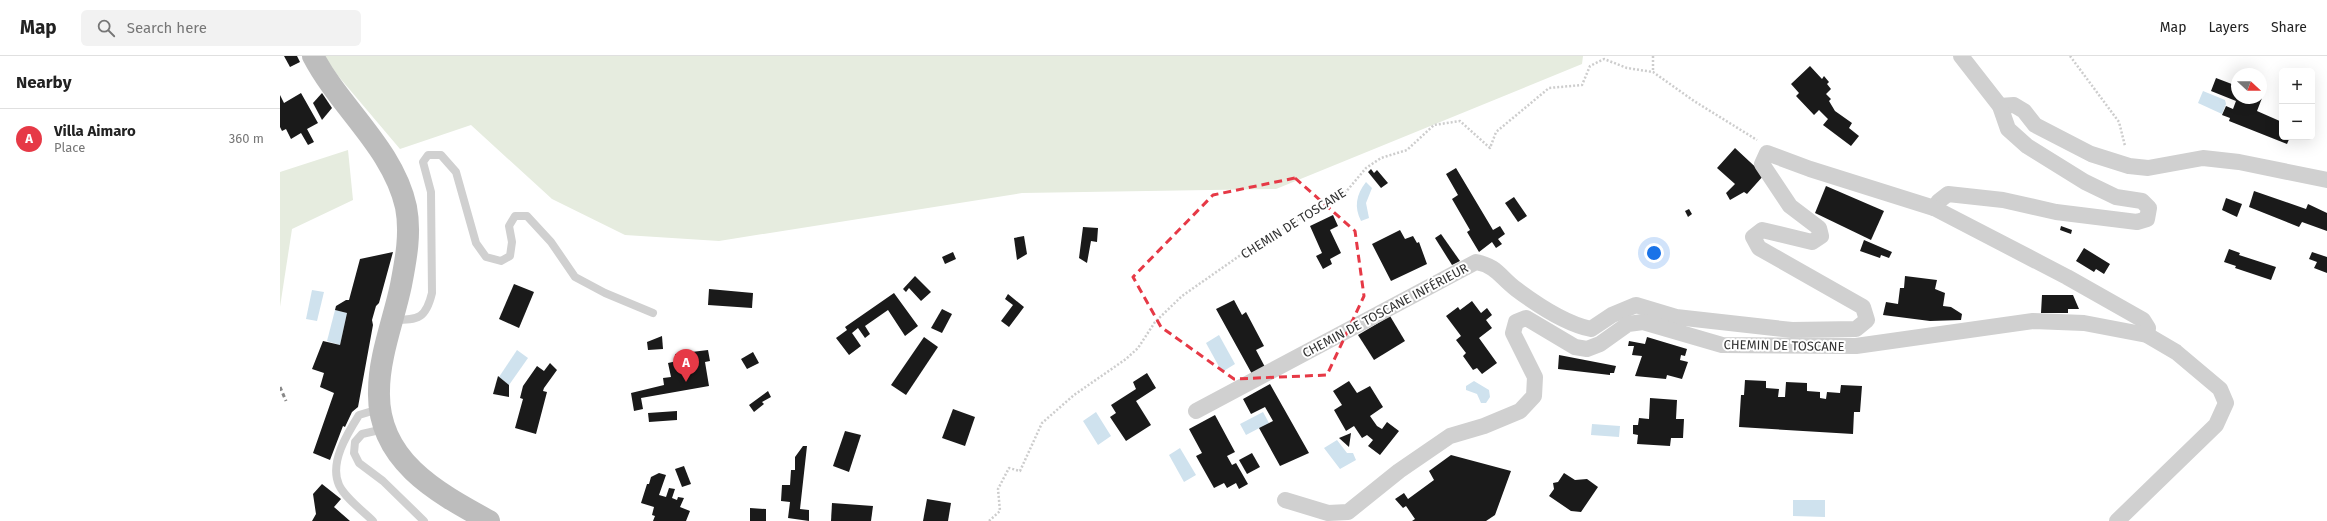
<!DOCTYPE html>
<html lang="en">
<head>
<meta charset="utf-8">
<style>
	body { margin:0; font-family:"Fira Sans",sans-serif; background:#f2f2f2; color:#222 }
	.controls { position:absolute; right:12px; top:12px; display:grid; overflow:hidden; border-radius:6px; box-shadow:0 4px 16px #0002 }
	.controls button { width:36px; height:36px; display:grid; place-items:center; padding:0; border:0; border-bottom:1px solid #e0e0e0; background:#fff; color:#222; font:20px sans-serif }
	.compass { position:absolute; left:1951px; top:12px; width:36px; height:36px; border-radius:50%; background:#fff; box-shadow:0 4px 16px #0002; rotate:111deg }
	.you { position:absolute; left:1374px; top:197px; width:14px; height:14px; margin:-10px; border:3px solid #fff; border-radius:50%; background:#1a73e8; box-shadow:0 0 0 6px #1a73e833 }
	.badge { display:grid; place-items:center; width:26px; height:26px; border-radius:50%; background:#e63946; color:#fff; font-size:13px; font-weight:700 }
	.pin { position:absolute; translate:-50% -33px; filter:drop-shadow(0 1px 2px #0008) }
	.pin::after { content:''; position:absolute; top:21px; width:14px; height:12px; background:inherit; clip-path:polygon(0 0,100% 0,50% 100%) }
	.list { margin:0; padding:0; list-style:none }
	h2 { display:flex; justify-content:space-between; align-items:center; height:52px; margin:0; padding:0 16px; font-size:17px }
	h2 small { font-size:13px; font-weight:400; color:#767676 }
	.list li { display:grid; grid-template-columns:26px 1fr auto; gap:12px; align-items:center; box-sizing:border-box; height:60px; padding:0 16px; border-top:1px solid #e0e0e0 }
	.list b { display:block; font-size:15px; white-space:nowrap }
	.list p { margin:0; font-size:13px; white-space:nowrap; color:#767676 }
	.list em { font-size:13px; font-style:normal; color:#767676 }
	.icon { flex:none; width:22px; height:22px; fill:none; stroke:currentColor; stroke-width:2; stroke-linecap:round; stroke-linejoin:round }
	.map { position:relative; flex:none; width:2047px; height:465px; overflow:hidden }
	header { display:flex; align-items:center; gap:24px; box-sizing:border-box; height:56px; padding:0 20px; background:#fff; border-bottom:1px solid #e0e0e0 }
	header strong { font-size:19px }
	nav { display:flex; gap:22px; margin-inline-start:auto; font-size:14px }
	.search { width:280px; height:36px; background:#f2f2f2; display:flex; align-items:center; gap:10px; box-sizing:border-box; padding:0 14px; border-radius:6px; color:#767676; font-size:15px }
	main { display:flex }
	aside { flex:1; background:#fff }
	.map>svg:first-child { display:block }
	.green { fill:#e6ecdf }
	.water { fill:#cfe2ee }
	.building { fill:#1a1a1a }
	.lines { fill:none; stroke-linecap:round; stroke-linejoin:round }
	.path { stroke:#cdcdcd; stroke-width:2.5; stroke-dasharray:2 2; stroke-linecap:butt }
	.service { stroke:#d0d0d0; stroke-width:8 }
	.minor { stroke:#d0d0d0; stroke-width:16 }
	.secondary { stroke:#bdbdbd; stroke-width:22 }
	.rail { stroke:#888; stroke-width:3; stroke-dasharray:4 3; stroke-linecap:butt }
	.marked { fill:none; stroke:#e63946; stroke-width:3; stroke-dasharray:8 5; stroke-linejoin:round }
	.labels { text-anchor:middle; stroke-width:4; stroke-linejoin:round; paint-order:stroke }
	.street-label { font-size:13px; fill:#333; stroke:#fff }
</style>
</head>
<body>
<header>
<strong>Map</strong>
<div class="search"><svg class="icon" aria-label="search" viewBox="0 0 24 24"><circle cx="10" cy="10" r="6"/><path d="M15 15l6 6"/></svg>Search here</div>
<nav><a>Map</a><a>Layers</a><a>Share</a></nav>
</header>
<main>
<aside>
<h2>Nearby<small></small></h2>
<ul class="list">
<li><span class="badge">A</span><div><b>Villa Aimaro</b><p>Place</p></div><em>360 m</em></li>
</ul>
</aside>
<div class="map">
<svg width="2047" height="465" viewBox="0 0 2047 465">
	<rect width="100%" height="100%" fill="#fff"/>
	<g class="green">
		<path d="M44,0H1303L1302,8L996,133L742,137L439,185L345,179L272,143L191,69L120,93L59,21Z"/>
		<path d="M68,94L73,144L12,173L0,251V116Z"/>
	</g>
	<g class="water">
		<path d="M1923,35L1945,44L1946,48L1942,58L1918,47Z"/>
		<path d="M1086,126L1092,132L1086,147L1089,162L1081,165C1074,151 1076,139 1086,126Z"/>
		<path d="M32,234L44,236L37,265L26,263Z"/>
		<path d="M55,254L67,257L60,289L47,285Z"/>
		<path d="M939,279L955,308L942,316L926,287Z"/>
		<path d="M237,294L248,302L229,329L219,321Z"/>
		<path d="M1194,325L1209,334L1210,341L1206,347H1201L1197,338L1186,334V330Z"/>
		<path d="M816,356L831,380L818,389L803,365Z"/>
		<path d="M983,356L989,367L966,379L960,368Z"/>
		<path d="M1312,368L1340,370L1339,381L1311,379Z"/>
		<path d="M1057,384L1067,397H1073L1076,404L1060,413L1044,392Z"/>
		<path d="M900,392L916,419L904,426L889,399Z"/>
		<path d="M1513,444H1545V461L1513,460Z"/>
	</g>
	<g class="building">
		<path d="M4,0H17L20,6L10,11Z"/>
		<path d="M1530,10L1542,23L1544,20L1549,26L1547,28L1551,33L1546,38L1551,43L1549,45L1555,55L1572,67L1569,72L1579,80L1571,90L1543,69L1548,63L1539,54L1534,59L1516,40L1519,37L1511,28Z"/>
		<path d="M1936,22L1957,30V42H1982L1977,55L2002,66V81H2010L2007,88L1949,65L1950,62L1942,59L1946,50L1953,53L1956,45L1931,35Z"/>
		<path d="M21,37L38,67L27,73L34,86L28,89L21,77L11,83L6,73L2,75L0,71V39L4,47Z"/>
		<path d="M42,37L52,52L42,64L33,47Z"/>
		<path d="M1455,92L1484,119L1467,138L1464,136L1450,144L1446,137L1455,128L1437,112Z"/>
		<path d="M1176,112L1213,174L1220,170L1225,178L1218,183L1222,188L1216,192L1212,186L1199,196L1187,176L1190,174L1172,143L1178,139L1166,118Z"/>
		<path d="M1091,113L1094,117L1097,114L1108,127L1101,132L1088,116Z"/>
		<path d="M1546,130L1604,155L1591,184L1535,157Z"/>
		<path d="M1974,135L2026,153L2028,148L2047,157V175L2022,166L2019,171L1969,151Z"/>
		<path d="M1234,141L1247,160L1238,166L1225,147Z"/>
		<path d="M1946,142L1962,148L1957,161L1942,154Z"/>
		<path d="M1409,153L1412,158L1408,161L1405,155Z"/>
		<path d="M1053,159L1058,170L1050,174L1061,197L1050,203L1052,208L1043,213L1036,200L1042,197L1030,170Z"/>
		<path d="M1781,170L1792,174L1791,178L1780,174Z"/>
		<path d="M803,171L818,172L817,186L811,185L807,207L799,202Z"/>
		<path d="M1120,174L1125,183L1133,180L1137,187L1139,186L1147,208L1111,225L1092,188Z"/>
		<path d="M1161,178L1180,205L1172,209L1155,182Z"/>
		<path d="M744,180L747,198L737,204L734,182Z"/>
		<path d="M1584,184L1612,196L1609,202L1601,199L1600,202L1580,195Z"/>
		<path d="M1804,192L1830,208L1824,218L1816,213L1814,216L1796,205Z"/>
		<path d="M1949,193L1960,197L1959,199L1996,211L1991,224L1955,212L1956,210L1944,206Z"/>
		<path d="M113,196L99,247L96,250L92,264L93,269L78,351L72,356L65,371L63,370L50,404L33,397L54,337L40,331L44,317L32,313L43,285L60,289L67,257L55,254L56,250L66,244H69L80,203Z"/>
		<path d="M673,196L676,203L665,208L662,201Z"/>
		<path d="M2032,196L2047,201V217L2034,212L2037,206L2029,203Z"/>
		<path d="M635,220L651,236L641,245L629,232L626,236L623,233Z"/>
		<path d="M1625,220L1657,224L1655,233L1665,237L1663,250L1671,251L1682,258L1681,264L1650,265L1603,259L1606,246L1618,248L1620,232H1624Z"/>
		<path d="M234,228L254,236L239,272L219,263Z"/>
		<path d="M429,233L473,237L472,252L428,249Z"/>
		<path d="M614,237L638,270L625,280L608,254L585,270L590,278L585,282L578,272L572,277L581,290L569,299L556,282L567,274L565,271Z"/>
		<path d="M728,238L744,251L729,271L721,265L733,249L725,243Z"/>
		<path d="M1762,239H1793L1799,253H1788V257H1761Z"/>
		<path d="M954,244L962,259L966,256L984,290L976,294L985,311L972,318L936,253Z"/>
		<path d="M1192,245L1201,257L1207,252L1212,259L1206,264L1212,272L1199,282L1217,307L1202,318L1197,312L1193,314L1183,300L1186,297L1176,284L1181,280L1166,260L1178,251L1180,254Z"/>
		<path d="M662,253L672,258L662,277L651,272Z"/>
		<path d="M1110,260L1125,285L1094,304L1078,279Z"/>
		<path d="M382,280L383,293L368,294L367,286Z"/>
		<path d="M644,281L658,291L626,339L611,329Z"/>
		<path d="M1367,281L1407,293L1405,300L1401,299L1400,304L1408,306L1402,323L1387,319L1386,323L1355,320L1362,300L1352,299L1354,290H1348L1349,285L1365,288Z"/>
		<path d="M428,294L430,305L425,306L429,330L361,342L363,353L354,355L351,337L384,329L383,322L391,321L388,307L397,305L395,298Z"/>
		<path d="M473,296L479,307L467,313L461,303Z"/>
		<path d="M1279,299L1336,310L1334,317H1330V319L1278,313Z"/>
		<path d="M270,307L277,314L264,332L263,335L267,336L256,378L235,372L243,343L240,342L243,330L257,310L264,315Z"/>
		<path d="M867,317L876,332L856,345L871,369L846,385L830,361L836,357L831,349L856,333L853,326Z"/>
		<path d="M218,320L229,329V341L213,338Z"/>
		<path d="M1465,324L1486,325V332L1499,333L1498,341H1505L1506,326L1527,327V335L1540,336V342L1546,343L1547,336L1560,337L1561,329L1582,330L1580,356H1574L1573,378L1459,371L1461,339H1464Z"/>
		<path d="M1069,325L1077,337L1090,330L1103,351L1090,360L1097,370L1102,373L1107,366L1119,375L1100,399L1088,390L1093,384L1087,379L1082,382L1074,370L1066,375L1054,354L1062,349L1053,335Z"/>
		<path d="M990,328L1029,397L1000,410L979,372L993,365L985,351L971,358L963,343Z"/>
		<path d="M488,335L491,341L482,346L484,348L474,356L469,349Z"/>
		<path d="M1370,342L1397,344L1396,363H1404L1403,382H1391L1390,390L1357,388L1358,379L1353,378V369H1358L1359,362L1369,363Z"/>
		<path d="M673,353L695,361L685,390L662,382Z"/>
		<path d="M397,355V364L369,366L368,357Z"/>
		<path d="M935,359L955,396L947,400L952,409L956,407L968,428L959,433L956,427L947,432L944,427L934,432L916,400L922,397L909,373Z"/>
		<path d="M565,375L581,379L569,416L553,410Z"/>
		<path d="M1071,377L1069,391L1059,382Z"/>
		<path d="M523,390H527L520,453L529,454V465L508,462L510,446L501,445L502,429H510L511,414H515V401Z"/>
		<path d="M972,397L980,411L967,418L959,404Z"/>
		<path d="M1171,399L1231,415L1215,459L1206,465H1132L1135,463L1126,450L1123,452L1115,443L1124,437L1128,443L1154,424L1149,415Z"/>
		<path d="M404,410L411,428L402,431L395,413Z"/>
		<path d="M379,417L386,419L379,439L386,441L389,432L395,433L392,442L397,444L398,441L404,442L400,451L410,455L406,465H373L375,460L372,459L374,451L361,447L367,428H369L371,421Z"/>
		<path d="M1284,417L1295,424L1307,423L1318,431L1301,456L1291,455L1269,440L1274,433L1273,427L1278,426Z"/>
		<path d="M42,428L61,443L54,451L70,465H32L36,458L33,438Z"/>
		<path d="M647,443L671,447L668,465H643Z"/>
		<path d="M552,447L593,450L591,465H551Z"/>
		<path d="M470,452L486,453V465H470Z"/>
	</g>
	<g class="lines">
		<g class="path">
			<path d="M1373,0V16"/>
			<path d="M1790,0L1839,66L1845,90"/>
			<path d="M709,465L720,455L718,433L729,412L740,415L762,367L794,339L846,303L858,292L875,266L902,240L975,189L1065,137L1086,112L1101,102L1127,94L1154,69L1180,65L1210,92L1216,76L1269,32L1302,29L1310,10L1324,3L1347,12L1373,16L1414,45L1477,84"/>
		</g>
		<g class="service">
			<path d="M114,264C139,264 146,262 152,237L151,136L143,106L148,99H161L176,116L196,187L206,201L221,205L230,200L232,186L229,170L235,160H247L271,186L295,221L325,237L373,257"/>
			<path d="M104,373L82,378L75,386L74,397L79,407L103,425L144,465"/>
			<path d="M93,465C83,455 65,442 59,429C49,407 67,378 79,359L99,353"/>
		</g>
		<g class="minor">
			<path d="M1720,50L1734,49L1744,55L1755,69L1811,98L1849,110L1868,112L1923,102L1959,106L2047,124"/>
			<path d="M1654,152L1659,145L1668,138L1723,144L1776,156L1857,166L1867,163L1869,152L1862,145L1836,141L1805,126L1747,90L1728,73L1720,50L1681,0"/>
			<path d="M916,355L1196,206C1217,210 1220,221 1236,233C1256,248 1287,268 1311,273L1332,259L1356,249L1396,261L1512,274L1576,273L1587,264L1583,251L1479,192L1473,181L1482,174L1532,186L1541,180L1539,172L1510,150L1482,108L1487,97L1530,113L1654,152L1787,221L1863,264L1868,272L1867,279"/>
			<path d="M1005,444L1048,457L1068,456L1119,415L1170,380L1204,370L1240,355L1254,340L1255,321L1233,277L1236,266L1246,262L1295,291L1307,293L1320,288L1348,268L1363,266L1442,289L1576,290L1753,265L1804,267L1867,279L1896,296L1940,333L1946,347L1936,369L1837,465"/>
		</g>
		<path class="secondary" d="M33,0C60,52 113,92 126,151C131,177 126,203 121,229C114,263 99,300 99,335C97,404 156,436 209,465"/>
		<path class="rail" d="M0,331L6,345"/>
	</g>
	<path class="marked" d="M1015,122L1075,175L1084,240L1047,319L954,323L881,271L853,221L933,139Z"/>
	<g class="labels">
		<g class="street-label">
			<text transform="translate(1013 167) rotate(-32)" y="5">CHEMIN DE TOSCANE</text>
			<text transform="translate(1105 254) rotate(-28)" y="5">CHEMIN DE TOSCANE INFÉRIEUR</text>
			<text transform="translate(1504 289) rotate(1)" y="5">CHEMIN DE TOSCANE</text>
		</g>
	</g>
</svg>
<div class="controls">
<button>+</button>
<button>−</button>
</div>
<svg class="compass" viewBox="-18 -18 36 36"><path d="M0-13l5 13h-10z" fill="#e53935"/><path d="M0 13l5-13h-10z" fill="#767676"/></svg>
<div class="you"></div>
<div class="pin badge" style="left:406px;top:326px">A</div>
</div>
</main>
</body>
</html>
